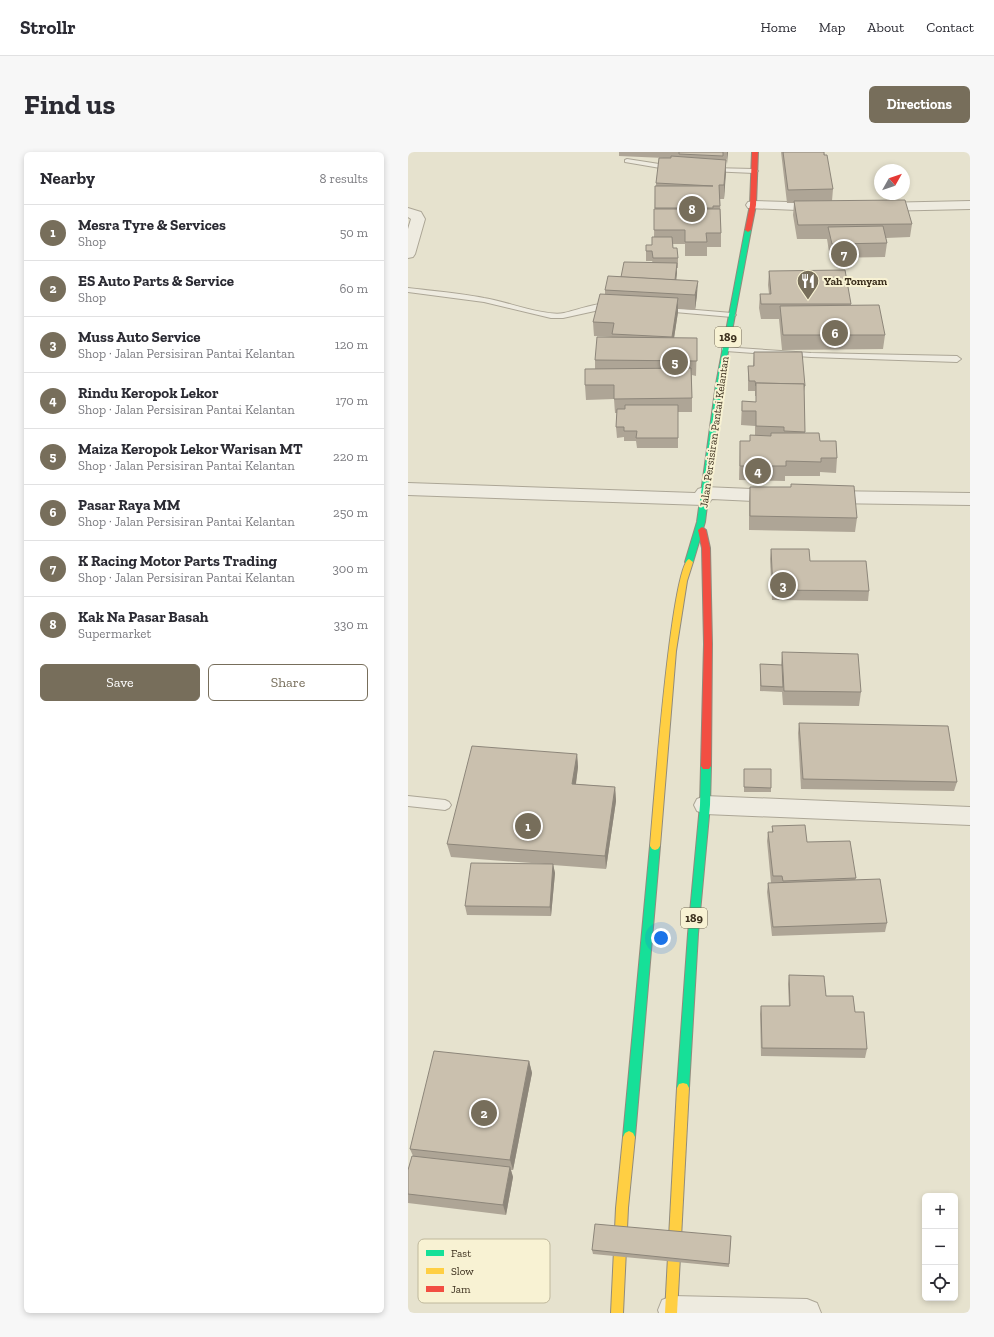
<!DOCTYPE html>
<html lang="en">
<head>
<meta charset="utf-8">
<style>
	body { margin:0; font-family:"Zilla Slab",serif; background:#f7f7f7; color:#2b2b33 }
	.controls { position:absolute; right:12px; bottom:12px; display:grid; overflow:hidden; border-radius:6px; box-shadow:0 2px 6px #0003 }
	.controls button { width:36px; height:36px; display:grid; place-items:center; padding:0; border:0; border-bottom:1px solid #e1e1e2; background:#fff; color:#2b2b33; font:20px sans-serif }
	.compass { position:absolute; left:466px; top:12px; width:36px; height:36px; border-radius:50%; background:#fff; box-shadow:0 2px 6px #0003; rotate:50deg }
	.you { position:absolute; left:253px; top:786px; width:14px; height:14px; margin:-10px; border:3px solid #fff; border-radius:50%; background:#1a73e8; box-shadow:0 0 0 6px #1a73e833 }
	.badge { display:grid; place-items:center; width:26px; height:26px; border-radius:50%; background:#776e5b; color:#fff; font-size:13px; font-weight:700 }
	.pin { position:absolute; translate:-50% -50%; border:2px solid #fff; box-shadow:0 1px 4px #0006 }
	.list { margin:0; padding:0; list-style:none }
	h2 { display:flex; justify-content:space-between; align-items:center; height:52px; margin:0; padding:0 16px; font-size:17px }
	h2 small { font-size:13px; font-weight:400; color:#7c7c81 }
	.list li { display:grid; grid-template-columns:26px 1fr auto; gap:12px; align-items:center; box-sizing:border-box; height:56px; padding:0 16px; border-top:1px solid #e1e1e2 }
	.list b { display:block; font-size:15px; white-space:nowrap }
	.list p { margin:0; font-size:13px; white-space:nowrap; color:#7c7c81 }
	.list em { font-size:13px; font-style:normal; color:#7c7c81 }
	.actions { display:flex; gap:8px; padding:12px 16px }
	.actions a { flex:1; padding:9px 0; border:1px solid #776e5b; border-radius:6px; text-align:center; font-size:14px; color:#776e5b }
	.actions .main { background:#776e5b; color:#fff }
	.icon { flex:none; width:22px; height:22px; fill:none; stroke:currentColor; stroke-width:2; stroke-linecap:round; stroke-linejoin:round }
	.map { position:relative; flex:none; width:562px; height:1161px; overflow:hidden; border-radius:6px }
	header { display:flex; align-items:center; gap:24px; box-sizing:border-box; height:56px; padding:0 20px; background:#fff; border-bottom:1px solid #e1e1e2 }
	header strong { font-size:19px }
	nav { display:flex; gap:22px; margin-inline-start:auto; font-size:14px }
	.intro { display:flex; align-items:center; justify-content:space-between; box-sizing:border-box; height:96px; padding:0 24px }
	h1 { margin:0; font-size:28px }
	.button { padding:10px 18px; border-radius:6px; background:#776e5b; color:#fff; font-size:14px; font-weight:700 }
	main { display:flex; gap:24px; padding:0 24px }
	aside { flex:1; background:#fff; border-radius:6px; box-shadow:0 2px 6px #0003 }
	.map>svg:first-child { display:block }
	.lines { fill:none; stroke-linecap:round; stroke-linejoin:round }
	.lane-casing { stroke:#aca696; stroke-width:2 }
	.street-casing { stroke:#aca696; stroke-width:2 }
	.fast-casing { stroke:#918b7d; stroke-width:2 }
	.slow-casing { stroke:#918b7d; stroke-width:2 }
	.jam-casing { stroke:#918b7d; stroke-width:2 }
	.lane { fill:#eeebe0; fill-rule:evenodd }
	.street { fill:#eeebe0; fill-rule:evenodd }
	.fast { fill:#16e098; fill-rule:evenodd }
	.slow { fill:#ffcf43; fill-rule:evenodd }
	.jam { fill:#f24e42; fill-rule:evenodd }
	.wall { fill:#aea596 }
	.shaded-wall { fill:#8d867a }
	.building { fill:#cac0ae; stroke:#8d867a }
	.labels { text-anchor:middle; stroke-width:4; stroke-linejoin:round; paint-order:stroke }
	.far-poi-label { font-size:11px; font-weight:bold; fill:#3b2f1d; stroke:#f8f2d3; text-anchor:start }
	.far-street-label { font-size:11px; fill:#3b2f1d; stroke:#f8f2d3 }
	.shield { fill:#f8f2d3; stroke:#746a54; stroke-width:1 }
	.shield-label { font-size:12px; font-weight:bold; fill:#3b2f1d }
	.key { fill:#f8f2d3; stroke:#bfb89c; stroke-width:1 }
	.key-label { font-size:11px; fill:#3b2f1d }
</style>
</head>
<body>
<header>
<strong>Strollr</strong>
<nav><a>Home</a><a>Map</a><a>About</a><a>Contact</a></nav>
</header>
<div class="intro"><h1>Find us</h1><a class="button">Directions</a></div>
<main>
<aside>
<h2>Nearby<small>8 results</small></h2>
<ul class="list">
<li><span class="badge">1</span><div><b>Mesra Tyre &amp; Services</b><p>Shop</p></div><em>50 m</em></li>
<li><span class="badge">2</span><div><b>ES Auto Parts &amp; Service</b><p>Shop</p></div><em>60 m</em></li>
<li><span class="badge">3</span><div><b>Muss Auto Service</b><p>Shop · Jalan Persisiran Pantai Kelantan</p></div><em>120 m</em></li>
<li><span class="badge">4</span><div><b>Rindu Keropok Lekor</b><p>Shop · Jalan Persisiran Pantai Kelantan</p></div><em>170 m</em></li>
<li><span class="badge">5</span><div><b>Maiza Keropok Lekor Warisan MT</b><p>Shop · Jalan Persisiran Pantai Kelantan</p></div><em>220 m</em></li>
<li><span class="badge">6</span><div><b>Pasar Raya MM</b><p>Shop · Jalan Persisiran Pantai Kelantan</p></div><em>250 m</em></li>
<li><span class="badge">7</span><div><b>K Racing Motor Parts Trading</b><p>Shop · Jalan Persisiran Pantai Kelantan</p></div><em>300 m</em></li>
<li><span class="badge">8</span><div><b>Kak Na Pasar Basah</b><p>Supermarket</p></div><em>330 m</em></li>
</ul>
<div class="actions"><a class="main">Save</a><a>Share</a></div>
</aside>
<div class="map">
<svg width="562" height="1161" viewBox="0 0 562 1161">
	<rect width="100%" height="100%" fill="#e6e2ce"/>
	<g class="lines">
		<g class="lane-casing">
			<g id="lane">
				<path d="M219,7L264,14L267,16L264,18L217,10V8Z"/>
				<path d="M303,16L346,17L350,19L346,21L301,19V17Z"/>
				<path d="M0,136C25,139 51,141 76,146C97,149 137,165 156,161C166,159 199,147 206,153L205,155L155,166H143L76,150L0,140Z"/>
				<path d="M252,155L324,161L328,163L324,165L255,159L251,157Z"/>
				<path d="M315,195L403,201L549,204L553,207L549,210L403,205L318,199H315L314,197Z"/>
				<path d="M0,644L37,648L41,650L43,653L41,656L37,658L0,654Z"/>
			</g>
		</g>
		<g class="street-casing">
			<g id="street">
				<path d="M345,49L413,51L418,52L420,55L418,58L413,59L340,56L338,53L340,50Z"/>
				<path d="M562,49V57L471,59L466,58L464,55L466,52L471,51Z"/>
				<path d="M0,56L13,60L17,67L7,102L5,105L0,106V77L3,67L0,65Z"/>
				<path d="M0,331L287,341L290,337L296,335L369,338L375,340L378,344L375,348L369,350L304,347L301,351L295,353L0,343Z"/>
				<path d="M418,339L562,341V353L418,351L412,349L409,345L412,341Z"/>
				<path d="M297,644L562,655V673L297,662L289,659L286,653L289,647Z"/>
				<path d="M264,1144L399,1147L409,1151L413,1161H251L250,1158L254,1148Z"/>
			</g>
		</g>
		<g class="fast-casing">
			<g id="fast">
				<path d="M340,76L343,78L314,232L297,370L285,410L281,413L277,410L289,370L308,232L337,78Z"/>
				<path d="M298,610L301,611L303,614L302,653L290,782L281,936L279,940L275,941L271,940L269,936L280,782L292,653L293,614L295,611Z"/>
				<path d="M247,690L250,691L252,694L227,985L225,989L221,991L217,989L215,985L242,694L244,691Z"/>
			</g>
		</g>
		<g class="slow-casing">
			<g id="slow">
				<path d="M281,407L285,410L279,429L268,499L252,694L250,697L247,698L244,697L242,694C245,662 263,413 281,407Z"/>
				<path d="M275,931L279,932L281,936L269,1161H257L269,936L271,932Z"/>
				<path d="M221,979L225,981L227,985L220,1056L215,1161H203L208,1056L215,985L217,981Z"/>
			</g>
		</g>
		<g class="jam-casing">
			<g id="jam">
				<path d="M344,0H350L348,53L343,78L340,80L337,78L342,53Z"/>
				<path d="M294,375L298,378L302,396L304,492L303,614L301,617H295L293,614L296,492L294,396L290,378Z"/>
			</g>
		</g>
		<use href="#lane" class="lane"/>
		<use href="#street" class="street"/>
		<use href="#fast" class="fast"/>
		<use href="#slow" class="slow"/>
		<use href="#jam" class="jam"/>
	</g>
	<g class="wall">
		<path d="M211,0H320L318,12L316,47H312L313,81V95H299V104H277V92H265V96L270,106V116H269L268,128L289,143L287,158L270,157V160L266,186H289L288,224L284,223V260H270V296H229L228,289H216V285L209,286L208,275L209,261H207L206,247L178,248L177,233L187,217V208L204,185L186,184L185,170L197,142V138L213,125L245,111L244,109H238V93H244L246,85L247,34H248V31L256,6L211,4Z"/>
		<path d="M373,0H416L425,37L424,49L504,72L502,85L478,86L479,91L477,105L422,106L419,87H389L385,63L386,51H379Z"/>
		<path d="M361,119L443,152V153L477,183L475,197L374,198L371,167H353L351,156L352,142H361L360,133Z"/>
		<path d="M346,200L397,234L396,240L397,281L412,289L429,306L428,321L412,320V324H377V329L331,328L332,289H342V283H347V274L333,273L334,249L348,250V244H347V239H340V214H345Z"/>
		<path d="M383,332L449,366L447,380L341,378V349L342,335H383Z"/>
		<path d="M363,397L402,409L461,439L460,449L364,448L362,407Z"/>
		<path d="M374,500L453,540L451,554L375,553L374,540L352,539V512L373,513Z"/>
		<path d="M391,571L549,630L546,639L393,637L390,581Z"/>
		<path d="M169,602L170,615L168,632L207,635L208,649L198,717L145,713L147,721L143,764L59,763L57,754L137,712L43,705L39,692Z"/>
		<path d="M336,617L363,636V640H336Z"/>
		<path d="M364,674L399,690L448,726L447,728L479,771L477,780L364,784L359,740L360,731H363L359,689L360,680H364Z"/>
		<path d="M381,823L447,860L459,897L457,906L353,904L352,862L353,854H381L380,832Z"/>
		<path d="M121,909L124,921L105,1018H103L105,1025L98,1063L0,1051V1018L5,1004L2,997Z"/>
		<path d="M323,1084L321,1115L185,1102L184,1098Z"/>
	</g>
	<g class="shaded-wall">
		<path d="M319,0H320L319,12Z"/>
		<path d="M318,8V21L316,47V33Z"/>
		<path d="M269,111V121L267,139V129Z"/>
		<path d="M290,129L289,143L287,158V143Z"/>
		<path d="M270,146V160L264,199V185Z"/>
		<path d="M169,602L170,615L166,645L164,632Z"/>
		<path d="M207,635L208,649L198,717L197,704Z"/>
		<path d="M145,712L147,721L143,764L142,755Z"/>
		<path d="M121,909L124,921L105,1018L102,1008Z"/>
		<path d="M102,1015L105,1025L98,1063L95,1053Z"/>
	</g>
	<g class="building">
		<path d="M271,0H315V4L271,2Z"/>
		<path d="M375,0H416V3H419L425,37L380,38Z"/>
		<path d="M263,4L318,8L316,33H311L312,54H305V56H247V34H305L248,31L251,6H263Z"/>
		<path d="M497,48L504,72L390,73L386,49Z"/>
		<path d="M246,57H312L313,81H298L299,90H277V78H246Z"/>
		<path d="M475,74L479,91L424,92L420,75Z"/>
		<path d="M244,85H264L265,96H269L270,106H245L244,99H238V93H244Z"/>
		<path d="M216,110L269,111L267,128L213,125Z"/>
		<path d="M437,118L443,152H353L352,142H363L361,119Z"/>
		<path d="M200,124L290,129L287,143L197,138Z"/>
		<path d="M192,142L270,146L264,185L204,182L206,171L185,170Z"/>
		<path d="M471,153L477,183H375L372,154Z"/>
		<path d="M189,185L289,186V209L187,208Z"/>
		<path d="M346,200H394L397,234H396V232L348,231V234L347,229H341L340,214H346Z"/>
		<path d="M283,216L284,246L206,247V233H177V217Z"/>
		<path d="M348,231L396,232L397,280L376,279V275L348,274V259H334V249L348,250Z"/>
		<path d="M217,253H270V286H228L229,279H216V275H208L209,257H217Z"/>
		<path d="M363,281H411L412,289H428L429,306H413V310L378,309V314H332V289H342V283L363,284Z"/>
		<path d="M383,332L446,334L449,366L342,364V335H383Z"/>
		<path d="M363,397H401L402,409H458L461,439L365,438Z"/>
		<path d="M374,500L450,502L453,540L376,539Z"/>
		<path d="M352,512L374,513L375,535L353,534Z"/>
		<path d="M391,571L540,574L549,630L395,627Z"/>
		<path d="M64,594L169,602L164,632L207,635L197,704L39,692Z"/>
		<path d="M336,617H363V636L336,635Z"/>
		<path d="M397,673L399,690L442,689L448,726L375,729L374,724H365L360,680H365L364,674Z"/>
		<path d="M63,711L145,712L142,755L57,754Z"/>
		<path d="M472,727L479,771L365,775L360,731Z"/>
		<path d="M381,823L416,824L418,844H445L447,860H456L459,897L354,896L353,854H382Z"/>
		<path d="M26,899L121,909L102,1008L2,997Z"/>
		<path d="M4,1004L102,1015L95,1053L0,1042V1018Z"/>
		<path d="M187,1072L323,1084L321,1112L184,1098Z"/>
	</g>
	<defs>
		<g id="restaurant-pin" transform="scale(1.15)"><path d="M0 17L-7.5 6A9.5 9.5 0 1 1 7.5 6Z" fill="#776e5b" stroke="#f8f2d3"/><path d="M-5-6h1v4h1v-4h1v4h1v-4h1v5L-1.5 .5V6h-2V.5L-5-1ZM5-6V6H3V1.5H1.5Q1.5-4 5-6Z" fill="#fff"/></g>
	</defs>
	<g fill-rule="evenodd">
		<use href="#restaurant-pin" x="400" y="129"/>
	</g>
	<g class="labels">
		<g class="far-poi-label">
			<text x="416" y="133">Yah Tomyam</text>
		</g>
		<g class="far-street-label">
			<text transform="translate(306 280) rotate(-82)" y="4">Jalan Persisiran Pantai Kelantan</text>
		</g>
		<g class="shield">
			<rect x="307" y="175" width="26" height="20" rx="3"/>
			<rect x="273" y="756" width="26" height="20" rx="3"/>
		</g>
		<g class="shield-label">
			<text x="320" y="189">189</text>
			<text x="286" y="770">189</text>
		</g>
	</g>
	<rect x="10" y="1087" width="132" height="64" rx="6" class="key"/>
	<rect x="18" y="1098" width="18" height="6" fill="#16e098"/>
	<rect x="18" y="1116" width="18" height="6" fill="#ffcf43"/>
	<rect x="18" y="1134" width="18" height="6" fill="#f24e42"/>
	<g class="key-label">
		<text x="43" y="1105">Fast</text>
		<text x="43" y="1123">Slow</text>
		<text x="43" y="1141">Jam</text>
	</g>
</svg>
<div class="controls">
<button>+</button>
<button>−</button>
<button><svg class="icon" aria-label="locate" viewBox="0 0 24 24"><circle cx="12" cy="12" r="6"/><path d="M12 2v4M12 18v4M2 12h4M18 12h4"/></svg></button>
</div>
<svg class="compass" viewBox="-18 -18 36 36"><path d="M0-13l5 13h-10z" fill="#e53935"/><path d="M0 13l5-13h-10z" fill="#7c7c81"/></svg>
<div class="you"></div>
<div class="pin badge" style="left:120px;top:674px">1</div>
<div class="pin badge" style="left:76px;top:961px">2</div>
<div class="pin badge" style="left:375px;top:433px">3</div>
<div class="pin badge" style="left:350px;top:319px">4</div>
<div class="pin badge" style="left:267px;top:210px">5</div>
<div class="pin badge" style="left:427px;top:181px">6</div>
<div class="pin badge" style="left:436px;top:102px">7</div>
<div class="pin badge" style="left:284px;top:57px">8</div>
</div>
</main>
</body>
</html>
